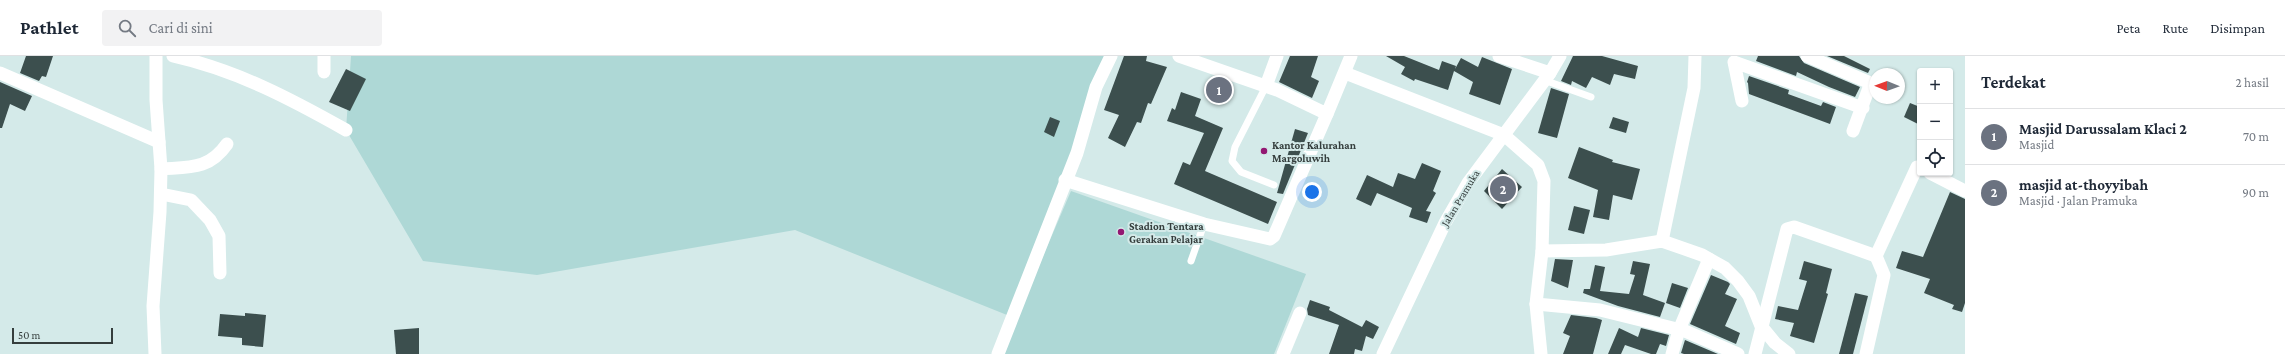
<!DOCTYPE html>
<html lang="id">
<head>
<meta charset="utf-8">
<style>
	body { margin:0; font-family:"Crimson Pro",serif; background:#f2f2f3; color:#1f2937 }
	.controls { position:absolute; right:12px; top:12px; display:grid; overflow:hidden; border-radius:4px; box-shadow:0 1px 3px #0004 }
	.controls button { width:36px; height:36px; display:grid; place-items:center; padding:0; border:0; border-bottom:1px solid #e0e1e3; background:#fff; color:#1f2937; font:20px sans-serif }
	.compass { position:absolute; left:1869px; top:12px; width:36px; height:36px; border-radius:50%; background:#fff; box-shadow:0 1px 3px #0004; rotate:271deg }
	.scale { position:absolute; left:12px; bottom:10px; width:101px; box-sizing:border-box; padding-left:4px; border:2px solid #353e3d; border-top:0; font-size:11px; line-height:14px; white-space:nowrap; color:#353e3d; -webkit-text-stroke:3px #d4eae9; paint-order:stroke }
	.you { position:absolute; left:1312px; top:136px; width:14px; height:14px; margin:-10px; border:3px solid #fff; border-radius:50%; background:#1a73e8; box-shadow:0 0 0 6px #1a73e833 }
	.badge { display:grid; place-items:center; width:26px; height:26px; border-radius:50%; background:#b45309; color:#fff; font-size:13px; font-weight:700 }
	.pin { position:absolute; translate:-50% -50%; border:2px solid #fff; box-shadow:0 1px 4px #0006 }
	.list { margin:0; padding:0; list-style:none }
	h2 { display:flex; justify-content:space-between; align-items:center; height:52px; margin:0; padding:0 16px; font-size:17px }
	h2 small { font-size:13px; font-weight:400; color:#747a83 }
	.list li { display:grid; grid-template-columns:26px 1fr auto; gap:12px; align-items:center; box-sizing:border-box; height:56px; padding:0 16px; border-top:1px solid #e0e1e3 }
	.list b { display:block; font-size:15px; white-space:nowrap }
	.list p { margin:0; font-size:13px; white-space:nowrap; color:#747a83 }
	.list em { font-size:13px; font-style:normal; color:#747a83 }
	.icon { flex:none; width:22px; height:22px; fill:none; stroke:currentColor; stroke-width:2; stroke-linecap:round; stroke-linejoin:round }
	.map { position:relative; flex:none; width:1965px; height:298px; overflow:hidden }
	header { display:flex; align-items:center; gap:24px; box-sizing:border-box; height:56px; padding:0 20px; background:#fff; border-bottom:1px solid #e0e1e3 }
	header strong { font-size:19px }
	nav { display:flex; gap:22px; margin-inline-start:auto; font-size:14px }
	.search { width:280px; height:36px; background:#f2f2f3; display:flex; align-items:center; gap:10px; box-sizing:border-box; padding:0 14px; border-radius:4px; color:#747a83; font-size:15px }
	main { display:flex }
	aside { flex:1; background:#fff }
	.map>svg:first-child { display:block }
	.green { fill:#aed8d6 }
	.building { fill:#3c4f4e }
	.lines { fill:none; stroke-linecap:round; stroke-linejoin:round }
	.service { stroke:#fff; stroke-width:7 }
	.minor { stroke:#fff; stroke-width:13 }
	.poi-dot { fill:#931772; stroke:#d4eae9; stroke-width:1.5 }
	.labels { text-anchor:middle; stroke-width:4; stroke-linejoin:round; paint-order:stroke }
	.poi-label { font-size:11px; font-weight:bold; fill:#353e3d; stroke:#d4eae9; text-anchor:start }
	.street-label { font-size:11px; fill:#353e3d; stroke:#d4eae9 }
</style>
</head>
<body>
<header>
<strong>Pathlet</strong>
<div class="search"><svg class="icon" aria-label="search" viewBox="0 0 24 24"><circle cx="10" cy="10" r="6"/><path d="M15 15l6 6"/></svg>Cari di sini</div>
<nav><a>Peta</a><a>Rute</a><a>Disimpan</a></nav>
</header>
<main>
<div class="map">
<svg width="1965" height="298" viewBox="0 0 1965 298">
	<rect width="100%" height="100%" fill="#d4eae9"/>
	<g class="green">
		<path d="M351,0H1109L1012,261L795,174L537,219L423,205L346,74Z"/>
		<path d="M1071,135L1306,218L1274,298H1001Z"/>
	</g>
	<g class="building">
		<path d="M26,0H53L46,21L42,20L39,25L20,17Z"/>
		<path d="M1124,0H1147L1146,5L1167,11L1151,48L1148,47L1141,67L1137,66L1125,91L1108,82L1119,59L1104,54Z"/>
		<path d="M1290,0H1318L1311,21L1319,25L1312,42L1279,26Z"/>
		<path d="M1386,0H1404L1439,14L1442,5L1456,10L1455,13L1461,2L1478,11L1482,1L1512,13L1500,49L1469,38L1473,26L1454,15L1448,34L1415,23L1414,25L1401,18L1405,11Z"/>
		<path d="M1573,0H1602L1638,10L1635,23L1614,18L1610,29L1592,21L1586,32L1572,25L1571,29L1561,25Z"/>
		<path d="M1758,0H1799L1804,7L1860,31L1855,41L1829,31L1797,16L1796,20L1756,5Z"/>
		<path d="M1827,0H1844L1870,13L1868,17Z"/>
		<path d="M346,13L366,23L350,55L329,46Z"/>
		<path d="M1749,20L1789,34L1788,38L1821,50L1823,46L1836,51L1830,68L1749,38L1748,27L1747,26Z"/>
		<path d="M0,26L32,40L25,55L10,48L2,72H0Z"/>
		<path d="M1551,32L1569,38L1557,82L1538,77Z"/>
		<path d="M1181,36L1201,43L1195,60L1223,72L1205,115L1277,146L1268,168L1174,128L1183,106L1190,109L1204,77L1167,65L1172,52L1175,54Z"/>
		<path d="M1910,47L1920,51V69L1904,61Z"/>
		<path d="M1050,61L1060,65L1054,81L1044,76Z"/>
		<path d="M1613,61L1629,66L1626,77L1609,72Z"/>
		<path d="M1295,73L1308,77L1283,138L1277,137Z"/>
		<path d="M1579,91L1613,104L1612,106L1640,113L1632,144L1613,139L1609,164L1593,161L1598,134L1568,122Z"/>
		<path d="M1422,107L1441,115L1433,135L1436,137L1426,155L1431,156L1427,167L1409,161L1412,152L1377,137L1371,150L1356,143L1367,119L1393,131L1398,117L1415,123Z"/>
		<path d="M1502,113L1522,131L1502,153L1484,135Z"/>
		<path d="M1950,136L1965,143V247L1962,256L1952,253L1954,249L1924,237L1930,223L1896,212L1902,195L1923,201Z"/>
		<path d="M1574,150L1590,154L1584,178L1568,174Z"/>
		<path d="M1555,203L1573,204L1568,232L1551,225Z"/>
		<path d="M1633,205L1650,208L1643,239L1665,247L1660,261L1618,250L1583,237L1584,233H1590L1595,209L1605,211L1600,235L1629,238L1635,219L1630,218Z"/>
		<path d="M1804,205L1832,213L1826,237L1828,238L1814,287L1790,280L1794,267L1775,263L1778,250L1798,254L1807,225L1799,223Z"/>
		<path d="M1711,219L1728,226L1730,228L1725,238L1737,243L1725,270L1740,277L1736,288L1690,268Z"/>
		<path d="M1672,227L1688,232L1680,252L1666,247Z"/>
		<path d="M1855,237L1868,240L1853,298H1839Z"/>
		<path d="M1310,244L1330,251L1329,254L1362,271L1366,264L1379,271L1373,283L1366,280L1362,295L1355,293L1354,298H1329L1339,269L1308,259L1307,253Z"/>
		<path d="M245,257L266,259L263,291L242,289V282L218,280L220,258L245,260Z"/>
		<path d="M1571,259L1596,262L1602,264L1593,298H1563L1570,280L1563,277Z"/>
		<path d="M419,272V298H396L394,274Z"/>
		<path d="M1619,272L1638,281L1641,272L1669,279L1666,290L1660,288L1656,298H1651L1625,289L1621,298H1608Z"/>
		<path d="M1685,284L1718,298H1684L1681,297Z"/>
	</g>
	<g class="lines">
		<g class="service">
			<path d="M1544,24L1591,41"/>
			<path d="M1266,30L1235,91L1232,105L1241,116L1274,129"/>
			<path d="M1191,205L1204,168"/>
		</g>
		<g class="minor">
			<path d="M173,0C236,14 291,43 346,74"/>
			<path d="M1179,0L1277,34L1327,58L1351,0"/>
			<path d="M1499,0L1550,17"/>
			<path d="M1807,0L1868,26L1870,29L1853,75"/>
			<path d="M324,16V0"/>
			<path d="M0,17L159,86"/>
			<path d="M1345,17L1504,79L1538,109L1544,125L1542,195L1606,194L1662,185L1702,199L1725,212L1738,225L1749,240L1761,270L1775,287L1789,298"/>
			<path d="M1266,30L1277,0"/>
			<path d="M1742,45L1734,6L1863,52"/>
			<path d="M161,113C189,111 209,114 227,88"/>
			<path d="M1930,117L1965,135"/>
			<path d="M1065,124L1204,168L1270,183L1274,180L1327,58"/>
			<path d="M161,138L191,144L210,164L219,180L220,217"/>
			<path d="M1662,185L1694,32L1695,0"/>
			<path d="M1536,248L1600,254L1685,275L1738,298"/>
			<path d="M155,298L153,250L160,156L161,113L156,44V0"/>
			<path d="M998,298L1077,97L1096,31L1111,0"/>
			<path d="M1283,298L1300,257"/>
			<path d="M1383,298L1445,167L1468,127L1550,17L1560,0"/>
			<path d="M1541,298L1536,248L1542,195"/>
			<path d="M1672,298L1679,274L1709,203"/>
			<path d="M1755,298L1787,173L1794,171L1876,200"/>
			<path d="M1866,298L1884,219L1876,200L1917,111L1920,112"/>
		</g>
	</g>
	<g class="poi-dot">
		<circle cx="1264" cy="95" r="4"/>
		<circle cx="1121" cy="176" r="4"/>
	</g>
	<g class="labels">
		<g class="poi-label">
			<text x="1272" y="93">Kantor Kalurahan<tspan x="1272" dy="13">Margoluwih</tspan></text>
			<text x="1129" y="174">Stadion Tentara<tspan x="1129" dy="13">Gerakan Pelajar</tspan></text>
		</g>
		<g class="street-label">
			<text transform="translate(1460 142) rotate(-59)" y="4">Jalan Pramuka</text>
		</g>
	</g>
</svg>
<div class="controls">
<button>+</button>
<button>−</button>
<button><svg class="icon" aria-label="locate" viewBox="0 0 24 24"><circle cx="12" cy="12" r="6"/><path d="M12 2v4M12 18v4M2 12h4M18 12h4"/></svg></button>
</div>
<svg class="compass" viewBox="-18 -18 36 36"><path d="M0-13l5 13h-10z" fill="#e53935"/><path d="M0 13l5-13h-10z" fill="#747a83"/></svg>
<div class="scale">50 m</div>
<div class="you"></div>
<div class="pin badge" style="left:1219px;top:34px;background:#6b7280">1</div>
<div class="pin badge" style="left:1503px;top:133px;background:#6b7280">2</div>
</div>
<aside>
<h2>Terdekat<small>2 hasil</small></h2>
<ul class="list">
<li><span class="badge" style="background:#6b7280">1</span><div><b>Masjid Darussalam Klaci 2</b><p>Masjid</p></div><em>70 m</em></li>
<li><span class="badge" style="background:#6b7280">2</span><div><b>masjid at-thoyyibah</b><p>Masjid · Jalan Pramuka</p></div><em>90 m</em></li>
</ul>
</aside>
</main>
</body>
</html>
